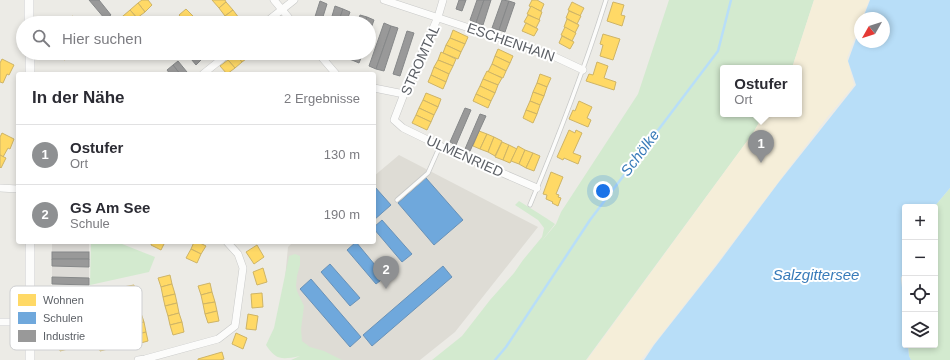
<!DOCTYPE html>
<html lang="de">
<head>
<meta charset="utf-8">
<style>
	body { margin:0; font-family:Helvetica,sans-serif; background:#f7f7f7; color:#2b2b33 }
	.controls { position:absolute; right:12px; bottom:12px; display:grid; overflow:hidden; border-radius:4px; box-shadow:0 2px 6px #0003 }
	.controls button { width:36px; height:36px; display:grid; place-items:center; padding:0; border:0; border-bottom:1px solid #e1e1e2; background:#fff; color:#2b2b33; font:20px sans-serif }
	.compass { position:absolute; left:854px; top:12px; width:36px; height:36px; border-radius:50%; background:#fff; box-shadow:0 2px 6px #0003; rotate:231deg }
	.you { position:absolute; left:603px; top:191px; width:14px; height:14px; margin:-10px; border:3px solid #fff; border-radius:50%; background:#1a73e8; box-shadow:0 0 0 6px #1a73e833 }
	.badge { display:grid; place-items:center; width:26px; height:26px; border-radius:50%; background:#8e9092; color:#fff; font-size:13px; font-weight:700 }
	.pin { position:absolute; translate:-50% -33px; filter:drop-shadow(0 1px 2px #0008) }
	.pin::after { content:''; position:absolute; top:21px; width:14px; height:12px; background:inherit; clip-path:polygon(0 0,100% 0,50% 100%) }
	.popup { position:absolute; left:720px; top:65px; width:82px; height:52px; box-sizing:border-box; display:grid; place-content:center; border-radius:4px; background:#fff; filter:drop-shadow(0 1px 3px #0005); font-size:13px; white-space:nowrap; color:#7c7c81 }
	.popup b { font-size:15px; color:#2b2b33 }
	.popup::after { content:''; position:absolute; left:50%; top:100%; margin-left:-8px; border:8px solid transparent; border-top-color:#fff }
	.list { margin:0; padding:0; list-style:none }
	h2 { display:flex; justify-content:space-between; align-items:center; height:52px; margin:0; padding:0 16px; font-size:17px }
	h2 small { font-size:13px; font-weight:400; color:#7c7c81 }
	.list li { display:grid; grid-template-columns:26px 1fr auto; gap:12px; align-items:center; box-sizing:border-box; height:60px; padding:0 16px; border-top:1px solid #e1e1e2 }
	.list b { display:block; font-size:15px; white-space:nowrap }
	.list p { margin:0; font-size:13px; white-space:nowrap; color:#7c7c81 }
	.list em { font-size:13px; font-style:normal; color:#7c7c81 }
	.icon { flex:none; width:22px; height:22px; fill:none; stroke:currentColor; stroke-width:2; stroke-linecap:round; stroke-linejoin:round }
	.map { position:relative; flex:none; width:950px; height:360px; overflow:hidden }
	.search { position:absolute; background:#fff; box-shadow:0 2px 6px #0003; left:16px; top:16px; width:360px; height:44px; display:flex; align-items:center; gap:10px; box-sizing:border-box; padding:0 14px; border-radius:22px; color:#7c7c81; font-size:15px }
	.panel { position:absolute; background:#fff; box-shadow:0 2px 6px #0003; left:16px; top:72px; width:360px; height:172px; border-radius:4px }
	.map>svg:first-child { display:block }
	.industrial { fill:#dddbd7 }
	.education { fill:#dedcd5 }
	.green { fill:#d3eacf }
	.sand { fill:#f5eed9 }
	.water { fill:#b8def8 }
	.homes { fill:#ffd966; stroke:#ceb466 }
	.schools { fill:#6fa8dc; stroke:#6992b8 }
	.industry { fill:#999; stroke:#868889 }
	.lines { fill:none; stroke-linecap:round; stroke-linejoin:round }
	.stream { stroke:#b8def8; stroke-width:2.5 }
	.service-casing { stroke:#c8c9c8; stroke-width:5 }
	.minor-casing { stroke:#c8c9c8; stroke-width:8 }
	.tertiary-casing { stroke:#c8c9c8; stroke-width:10 }
	.service { stroke:#fcfcfb; stroke-width:3.5 }
	.minor { stroke:#fcfcfb; stroke-width:7 }
	.tertiary { stroke:#fcfcfb; stroke-width:9 }
	.labels { text-anchor:middle; stroke-width:4; stroke-linejoin:round; paint-order:stroke }
	.street-label { font-size:14px; fill:#5b5f65; stroke:#fff }
	.water-label { font-size:15px; font-style:italic; fill:#377ab9; stroke:#fff }
	.key { fill:#fff; stroke:#cecfd1; stroke-width:1 }
	.key-label { font-size:11px; fill:#5b5f65 }
</style>
</head>
<body>
<div class="map">
<svg width="950" height="360" viewBox="0 0 950 360">
	<rect width="100%" height="100%" fill="#ecebe6"/>
	<path class="industrial" d="M52,242H89V285L52,284Z"/>
	<path class="education" d="M399,155L538,227L455,332L420,360H324L279,341L288,247L293,242H374V176Z"/>
	<g class="green">
		<path d="M669,0H814L792,68H723V114H764L753,133L586,360H432L462,336L490,300L514,273L523,260L542,237L544,228L538,220L515,205L519,201C531,209 544,216 555,224L541,242L556,224L561,212L638,94Z"/>
		<path d="M950,188V360H911L909,356L908,345H935V207H934Z"/>
		<path d="M91,242H117L155,257L149,272L90,285Z"/>
		<path d="M295,254L300,256V265L297,276L296,286L297,291L304,306L301,329L302,341L310,347L324,351L342,360H291L300,356C281,360 276,360 266,345L274,328L289,256Z"/>
	</g>
	<path class="sand" d="M814,0H869L862,18H860V24L847,58L854,85L825,120L711,271L641,360H587L753,133L764,114H799V68H792Z"/>
	<path class="water" d="M870,0H950V188L934,207H905V269L901,278L905,317V345H908L909,356L911,360H644L654,345L717,265L779,182L856,85L848,61L860,28V42H884V18H863Z"/>
	<g class="homes">
		<path d="M142,0H148L152,5L145,12L138,3Z"/>
		<path d="M212,0H225L226,2L219,8Z"/>
		<path d="M532,0H537L544,4L541,11L529,6Z"/>
		<path d="M226,2L233,10L225,16L219,8Z"/>
		<path d="M572,2L584,8L580,16L568,10Z"/>
		<path d="M613,2L624,5L621,15L625,16L622,26L607,21Z"/>
		<path d="M138,3L145,12L137,18L130,10Z"/>
		<path d="M531,6L542,12L539,20L527,14Z"/>
		<path d="M186,9L193,16L185,22L179,15Z"/>
		<path d="M130,10L137,18L131,23H129L123,16Z"/>
		<path d="M233,10L239,18L231,23L225,16Z"/>
		<path d="M569,11L581,16L577,24L566,18Z"/>
		<path d="M528,15L540,20L536,28L524,22Z"/>
		<path d="M72,16L84,22V23H69Z"/>
		<path d="M123,16L129,23H116L115,22Z"/>
		<path d="M193,16L198,23H185V22Z"/>
		<path d="M567,19L579,25L575,33L564,27Z"/>
		<path d="M526,23L538,29L534,36L522,31Z"/>
		<path d="M565,27L576,33L572,41L561,35Z"/>
		<path d="M453,30L468,37L465,44L450,38Z"/>
		<path d="M603,34L620,39L613,60L600,56L603,45L600,44Z"/>
		<path d="M562,36L574,42L570,49L559,43Z"/>
		<path d="M450,38L465,44L461,52L446,45Z"/>
		<path d="M446,45L461,52L458,59L443,53Z"/>
		<path d="M498,49L513,56L510,63L495,56Z"/>
		<path d="M441,52L456,59L453,66L438,60Z"/>
		<path d="M54,53H69L65,60L53,54Z"/>
		<path d="M235,53L242,62L235,68L228,60Z"/>
		<path d="M235,53H248L250,56L242,62Z"/>
		<path d="M495,56L510,63L506,71L492,64Z"/>
		<path d="M2,59L14,65L9,75L7,74L3,83L0,82V63Z"/>
		<path d="M228,60L235,68L227,74L220,66Z"/>
		<path d="M438,60L453,66L449,74L434,67Z"/>
		<path d="M597,62L608,66L604,78L616,82L614,90L586,81L589,74L593,75Z"/>
		<path d="M492,64L506,71L503,78L488,72Z"/>
		<path d="M434,67L449,74L446,82L431,75Z"/>
		<path d="M487,71L502,78L498,85L483,79Z"/>
		<path d="M540,74L551,78L547,87L537,83Z"/>
		<path d="M431,75L446,82L443,89L428,82Z"/>
		<path d="M483,79L498,85L495,93L480,86Z"/>
		<path d="M537,83L547,87L544,96L533,92Z"/>
		<path d="M480,86L495,93L491,101L476,94Z"/>
		<path d="M533,92L544,96L540,105L530,101Z"/>
		<path d="M426,93L441,99L438,107L423,100Z"/>
		<path d="M476,94L491,101L488,108L473,101Z"/>
		<path d="M423,100L438,107L434,115L419,108Z"/>
		<path d="M530,101L540,105L537,114L526,110Z"/>
		<path d="M579,101L592,107L587,118L591,120L588,127L569,119L573,110L575,111Z"/>
		<path d="M419,108L434,115L431,122L416,115Z"/>
		<path d="M526,110L537,114L533,123L523,118Z"/>
		<path d="M416,115L431,122L427,130L412,123Z"/>
		<path d="M569,130L575,133L576,130L582,133L573,153L581,156L578,164L564,158L563,160L557,157Z"/>
		<path d="M479,131L487,134L480,149L473,146Z"/>
		<path d="M2,133L14,139L10,149L8,148L3,157L0,155V137Z"/>
		<path d="M487,134L494,137L488,152L480,149Z"/>
		<path d="M494,137L502,141L495,156L488,152Z"/>
		<path d="M502,142L509,145L503,160L495,157Z"/>
		<path d="M509,145L517,149L510,163L503,160Z"/>
		<path d="M518,146L525,150L519,164L511,161Z"/>
		<path d="M525,150L533,153L526,168L519,164Z"/>
		<path d="M533,153L540,156L534,171L526,168Z"/>
		<path d="M0,155L6,158L1,168L0,167Z"/>
		<path d="M551,172L563,177L556,194L559,195L558,197L561,198L558,206L552,203L553,202L546,199L547,195L543,194Z"/>
		<path d="M152,242H165L161,250L151,245Z"/>
		<path d="M194,242H198L206,246L201,254L191,249Z"/>
		<path d="M257,245L264,257L254,264L246,252Z"/>
		<path d="M191,249L201,254L197,263L186,258Z"/>
		<path d="M263,268L267,282L257,285L253,272Z"/>
		<path d="M170,275L172,284L161,287L158,278Z"/>
		<path d="M210,283L212,292L201,295L198,286Z"/>
		<path d="M172,284L175,294L163,297L161,287Z"/>
		<path d="M134,285L136,294L125,297L123,287Z"/>
		<path d="M59,291L61,301L50,303L47,294Z"/>
		<path d="M99,291L101,301L89,303L87,294Z"/>
		<path d="M212,292L215,302L203,304L201,295Z"/>
		<path d="M262,293L263,307L252,308L251,294Z"/>
		<path d="M136,294L139,303L127,306L125,297Z"/>
		<path d="M175,294L177,303L165,306L163,297Z"/>
		<path d="M61,301L63,310L52,313L50,303Z"/>
		<path d="M101,301L103,310L92,313L89,303Z"/>
		<path d="M215,302L217,311L205,314L203,304Z"/>
		<path d="M139,303L141,313L130,316L127,306Z"/>
		<path d="M177,303L179,313L168,316L165,306Z"/>
		<path d="M63,310L65,320L54,322L52,313Z"/>
		<path d="M103,310L105,320L94,322L92,313Z"/>
		<path d="M217,311L219,321L208,323L205,314Z"/>
		<path d="M141,313L144,322L132,325L130,316Z"/>
		<path d="M179,313L182,322L170,325L168,316Z"/>
		<path d="M248,314L258,316L256,330L246,329Z"/>
		<path d="M65,320L67,329L56,332L54,322Z"/>
		<path d="M105,320L107,329L96,332L94,322Z"/>
		<path d="M144,322L146,332L135,335L132,325Z"/>
		<path d="M182,322L184,332L173,335L170,325Z"/>
		<path d="M67,329L69,339L58,341L56,332Z"/>
		<path d="M107,329L109,339L98,341L96,332Z"/>
		<path d="M146,332L148,341L137,344L135,335Z"/>
		<path d="M236,333L247,338L243,349L232,344Z"/>
		<path d="M69,339L72,348L60,351L58,341Z"/>
		<path d="M109,339L112,348L100,351L98,341Z"/>
		<path d="M222,352L224,359L220,360H198V359Z"/>
	</g>
	<g class="schools">
		<path d="M426,178L463,220L434,245L398,203Z"/>
		<path d="M375,187L391,205L374,220V188Z"/>
		<path d="M382,220L412,254L402,262L374,229V227Z"/>
		<path d="M356,242L385,277L376,284L347,250Z"/>
		<path d="M330,264L360,298L350,306L321,272Z"/>
		<path d="M443,266L452,277L372,346L363,335Z"/>
		<path d="M311,279L361,337L350,347L300,289Z"/>
	</g>
	<g class="industry">
		<path d="M89,0H99L111,15L105,19Z"/>
		<path d="M459,0H466L462,11L456,9Z"/>
		<path d="M477,0H484L476,23L470,20Z"/>
		<path d="M484,0H491L483,25L476,23Z"/>
		<path d="M502,0L509,1L499,30L492,28Z"/>
		<path d="M320,1L327,4L321,23H313Z"/>
		<path d="M509,1L515,3L505,32L499,30Z"/>
		<path d="M335,6L343,9L338,23H330Z"/>
		<path d="M343,9L350,12L346,23H338Z"/>
		<path d="M360,15L367,17L365,23H357Z"/>
		<path d="M367,17L374,20L369,34V23H365Z"/>
		<path d="M384,23L391,26L376,69L369,66Z"/>
		<path d="M391,26L398,28L384,71L376,69Z"/>
		<path d="M407,31L414,33L400,76L393,74Z"/>
		<path d="M188,53H195L201,60L196,65L187,54Z"/>
		<path d="M347,53H355L352,60L345,58Z"/>
		<path d="M355,53H363L359,63L352,60Z"/>
		<path d="M178,61L187,72L184,74H180L173,65Z"/>
		<path d="M173,65L180,74H170L167,70Z"/>
		<path d="M465,108L471,110L456,145L450,142Z"/>
		<path d="M480,114L486,116L470,151L465,149Z"/>
		<rect x="52" y="252" width="37" height="7"/>
		<path d="M52,259H89V267L52,266Z"/>
		<path d="M52,277L89,278V285L52,284Z"/>
	</g>
	<g class="lines">
		<path class="stream" d="M495,360L506,347L590,220L718,51L731,0"/>
		<g class="service-casing">
			<g id="service">
				<path d="M397,200L428,173L440,146"/>
				<path d="M530,205C558,138 584,70 606,0"/>
			</g>
		</g>
		<g class="minor-casing">
			<g id="minor">
				<path d="M274,0L293,23"/>
				<path d="M384,0L551,55L583,70"/>
				<path d="M443,0L438,17L404,94L394,120L403,128L440,146L537,188"/>
				<path d="M265,23L294,0"/>
				<path d="M318,53L336,74"/>
				<path d="M203,74L229,53"/>
				<path d="M374,88L404,94"/>
				<path d="M0,188L18,189"/>
				<path d="M0,322H30"/>
				<path d="M138,360L145,359L218,339L235,326L243,268L238,254L227,242"/>
			</g>
		</g>
		<g class="tertiary-casing">
			<g id="tertiary">
				<path d="M29,0V23"/>
				<path d="M30,53V74"/>
				<path d="M30,360V242"/>
			</g>
		</g>
		<use href="#service" class="service"/>
		<use href="#minor" class="minor"/>
		<use href="#tertiary" class="tertiary"/>
	</g>
	<g class="labels">
		<g class="street-label">
			<text transform="translate(511 42) rotate(19)" y="5">ESCHENHAIN</text>
			<text transform="translate(420 60) rotate(-66)" y="5">STROMTAL</text>
			<text transform="translate(465 156) rotate(24)" y="5">ULMENRIED</text>
		</g>
		<g class="water-label">
			<text transform="translate(640 153) rotate(-53)" y="5">Schölke</text>
			<text x="816" y="280">Salzgittersee</text>
		</g>
	</g>
	<rect x="10" y="286" width="132" height="64" rx="6" class="key"/>
	<rect x="18" y="294" width="18" height="12" fill="#ffd966"/>
	<rect x="18" y="312" width="18" height="12" fill="#6fa8dc"/>
	<rect x="18" y="330" width="18" height="12" fill="#999"/>
	<g class="key-label">
		<text x="43" y="304">Wohnen</text>
		<text x="43" y="322">Schulen</text>
		<text x="43" y="340">Industrie</text>
	</g>
</svg>
<div class="controls">
<button>+</button>
<button>−</button>
<button><svg class="icon" aria-label="locate" viewBox="0 0 24 24"><circle cx="12" cy="12" r="6"/><path d="M12 2v4M12 18v4M2 12h4M18 12h4"/></svg></button>
<button><svg class="icon" aria-label="layers" viewBox="0 0 24 24"><path d="M12 4l9 5-9 5-9-5zM3 14l9 5 9-5"/></svg></button>
</div>
<svg class="compass" viewBox="-18 -18 36 36"><path d="M0-13l5 13h-10z" fill="#e53935"/><path d="M0 13l5-13h-10z" fill="#7c7c81"/></svg>
<div class="you"></div>
<div class="pin badge" style="left:761px;top:163px">1</div>
<div class="popup"><b>Ostufer</b>Ort</div>
<div class="pin badge" style="left:386px;top:289px">2</div>
<div class="search"><svg class="icon" aria-label="search" viewBox="0 0 24 24"><circle cx="10" cy="10" r="6"/><path d="M15 15l6 6"/></svg>Hier suchen</div>
<section class="panel">
<h2>In der Nähe<small>2 Ergebnisse</small></h2>
<ul class="list">
<li><span class="badge">1</span><div><b>Ostufer</b><p>Ort</p></div><em>130 m</em></li>
<li><span class="badge">2</span><div><b>GS Am See</b><p>Schule</p></div><em>190 m</em></li>
</ul>
</section>
</div>
</body>
</html>
